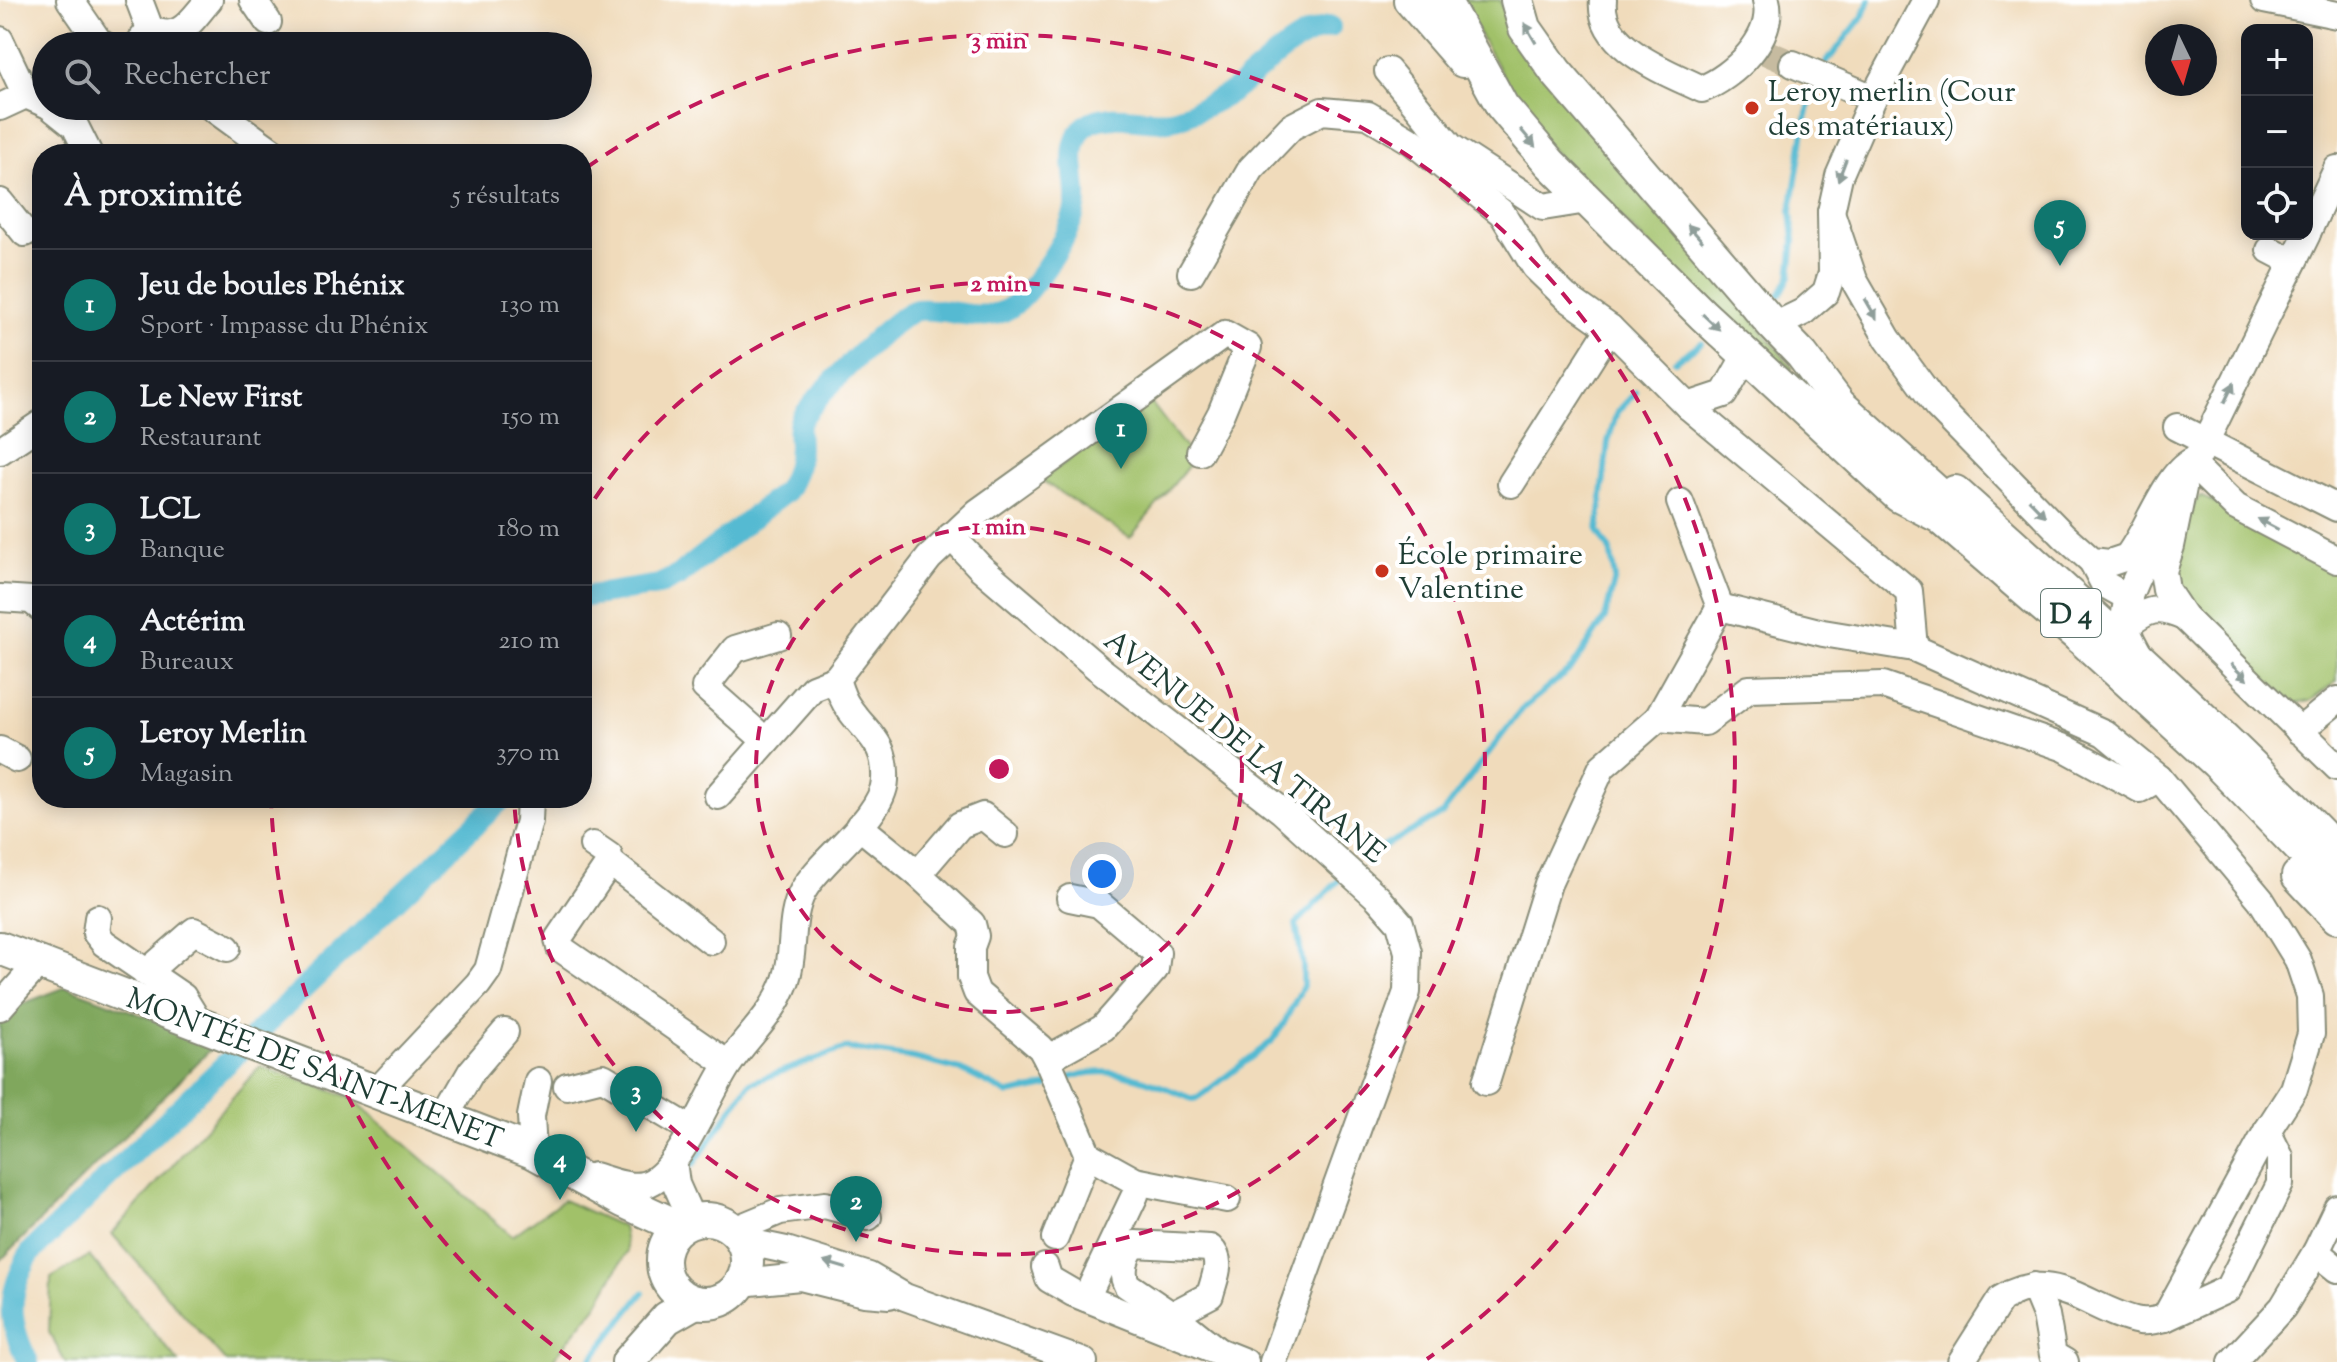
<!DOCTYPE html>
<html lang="fr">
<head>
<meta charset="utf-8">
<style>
	body { margin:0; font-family:"Sorts Mill Goudy",serif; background:#20242c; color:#f1f3f6 }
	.controls { position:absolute; right:24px; top:24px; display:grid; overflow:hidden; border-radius:16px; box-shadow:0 4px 20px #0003 }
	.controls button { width:72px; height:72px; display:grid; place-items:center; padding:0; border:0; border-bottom:2px solid #363941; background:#171b24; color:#f1f3f6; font:40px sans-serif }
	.compass { position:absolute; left:2145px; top:24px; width:72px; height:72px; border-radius:50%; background:#171b24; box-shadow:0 4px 20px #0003; rotate:175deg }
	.you { position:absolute; left:1102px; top:874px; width:28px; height:28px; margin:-20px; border:6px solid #fff; border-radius:50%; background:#1a73e8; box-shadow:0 0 0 12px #1a73e833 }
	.badge { display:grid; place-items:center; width:52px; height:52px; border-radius:50%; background:#0f766e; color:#fff; font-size:26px; font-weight:700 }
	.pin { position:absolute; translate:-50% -66px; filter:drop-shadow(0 2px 4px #0008) }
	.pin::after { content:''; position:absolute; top:42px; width:28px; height:24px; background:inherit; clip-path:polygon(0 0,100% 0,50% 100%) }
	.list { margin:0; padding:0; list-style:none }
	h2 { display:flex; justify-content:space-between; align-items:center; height:104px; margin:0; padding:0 32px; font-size:34px }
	h2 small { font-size:26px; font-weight:400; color:#9ea1a6 }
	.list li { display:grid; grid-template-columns:52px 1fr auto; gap:24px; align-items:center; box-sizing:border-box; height:112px; padding:0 32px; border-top:2px solid #363941 }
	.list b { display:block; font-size:30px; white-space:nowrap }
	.list p { margin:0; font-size:26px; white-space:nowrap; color:#9ea1a6 }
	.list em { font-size:26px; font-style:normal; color:#9ea1a6 }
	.icon { flex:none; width:44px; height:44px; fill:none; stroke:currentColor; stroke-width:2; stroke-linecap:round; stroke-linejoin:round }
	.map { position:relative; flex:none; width:2337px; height:1362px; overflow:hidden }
	.search { position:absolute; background:#171b24; box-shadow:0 4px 20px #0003; left:32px; top:32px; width:560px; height:88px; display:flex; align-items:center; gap:20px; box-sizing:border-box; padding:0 28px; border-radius:44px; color:#9ea1a6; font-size:30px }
	.panel { position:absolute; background:#171b24; box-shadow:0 4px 20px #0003; left:32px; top:144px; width:560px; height:664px; border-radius:32px }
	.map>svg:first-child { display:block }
	.green { fill:#a1c169; stroke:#607f4e; stroke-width:2 }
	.forest { fill:#80a75d; stroke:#507248; stroke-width:2 }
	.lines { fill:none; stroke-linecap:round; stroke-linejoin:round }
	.stream { stroke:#54bad2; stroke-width:6 }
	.canal { stroke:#54bad2; stroke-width:22 }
	.minor-tunnel { stroke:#c6bba0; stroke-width:26; stroke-dasharray:26 13; stroke-linecap:butt }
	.minor-casing { stroke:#888c78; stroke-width:30 }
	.major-casing { stroke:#888c78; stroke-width:36 }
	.minor { stroke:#fff; stroke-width:26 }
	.major { stroke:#fff; stroke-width:32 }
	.oneway { fill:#8f9e9a }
	.ring { fill:none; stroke:#c2185b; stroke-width:4; stroke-dasharray:14 10 }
	.poi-dot { fill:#c8321e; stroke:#fff; stroke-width:3 }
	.labels { text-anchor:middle; stroke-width:8; stroke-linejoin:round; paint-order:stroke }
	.shield { fill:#fff; stroke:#627771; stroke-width:2 }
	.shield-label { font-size:28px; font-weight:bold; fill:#1f3d34 }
	.poi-label { font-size:30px; fill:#1f3d34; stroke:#fff; text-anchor:start }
	.street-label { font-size:30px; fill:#1f3d34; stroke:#fff }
	.centre { fill:#c2185b; stroke:#fff; stroke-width:4 }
	.ring-label { font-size:24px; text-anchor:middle; font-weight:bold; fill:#c2185b; stroke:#fff; stroke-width:8; stroke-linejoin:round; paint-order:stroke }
</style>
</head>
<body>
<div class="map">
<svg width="2337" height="1362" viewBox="0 0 2337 1362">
	<rect width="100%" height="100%" fill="#fff"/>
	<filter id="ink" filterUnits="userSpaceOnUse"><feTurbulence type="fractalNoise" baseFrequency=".0125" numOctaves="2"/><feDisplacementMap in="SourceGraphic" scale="16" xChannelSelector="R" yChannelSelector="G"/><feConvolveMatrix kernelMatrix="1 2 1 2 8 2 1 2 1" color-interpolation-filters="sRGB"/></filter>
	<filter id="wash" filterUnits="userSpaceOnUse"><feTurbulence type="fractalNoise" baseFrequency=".006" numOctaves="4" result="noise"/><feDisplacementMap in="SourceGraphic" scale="32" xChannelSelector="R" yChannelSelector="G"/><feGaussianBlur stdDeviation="1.8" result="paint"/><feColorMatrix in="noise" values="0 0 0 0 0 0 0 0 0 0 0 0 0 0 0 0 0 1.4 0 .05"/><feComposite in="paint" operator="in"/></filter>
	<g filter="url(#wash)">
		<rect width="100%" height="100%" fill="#f0dbbb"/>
		<g class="green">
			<path d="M1460,0H1500L1510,24L1793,368L1789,371L1675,271L1536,134Z"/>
			<path d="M1150,401L1194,459L1130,538L1041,480Z"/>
			<path d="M2200,496L2240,514L2337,566V681L2310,701L2294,704L2283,695L2173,591L2172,564L2189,512Z"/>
			<path d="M260,1066L352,1098L512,1236L563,1200L623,1227L627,1251L597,1305L551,1362H226L112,1234Z"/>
			<path d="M89,1256L179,1362H65L49,1332L51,1278Z"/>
		</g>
		<path class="forest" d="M66,987L217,1043L0,1261V998L22,1004Z"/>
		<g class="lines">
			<g class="stream">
				<path d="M1826,63L1863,16L1869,0"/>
				<path d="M1780,295L1790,276L1794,241L1791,211L1806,118L1815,86"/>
				<path d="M1675,361L1701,343"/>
				<path d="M1363,858L1442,814L1522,709L1572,668L1605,618L1615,578L1610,550L1598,531L1608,442L1617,412L1636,392"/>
				<path d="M1062,1081C1108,1060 1149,1081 1192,1099L1198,1098L1271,1042L1283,1025L1303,986V966L1296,924L1340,879"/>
				<path d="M693,1165L750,1083L846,1048L914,1058L961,1070L1009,1094L1052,1085"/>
				<path d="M589,1362L643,1293"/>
			</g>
			<g class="canal">
				<path d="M582,597L659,585L678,576L786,491C795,477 799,463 799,446C799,439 797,428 800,422C811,401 896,313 917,310C950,306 988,329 1016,303C1039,281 1074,232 1076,200C1077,178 1067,154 1079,134C1097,101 1151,130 1181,117C1198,110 1215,102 1230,93C1260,73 1294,32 1330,27"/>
				<path d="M255,1035L503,798"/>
				<path d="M28,1362C7,1320 7,1293 31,1252L238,1052"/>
			</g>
		</g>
	</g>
	<g filter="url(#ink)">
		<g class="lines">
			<path class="minor-tunnel" d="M1765,52L1793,64"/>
			<g class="minor-casing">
				<g id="minor">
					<path d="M70,0L99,42L106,46"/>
					<path d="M253,0L268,22"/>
					<path d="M1603,0C1598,48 1667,72 1702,89C1733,77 1776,37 1766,0"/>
					<path d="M2264,0L2337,15"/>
					<path d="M150,29C180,44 191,20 209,0"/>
					<path d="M0,40L26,95L46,104"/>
					<path d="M137,46L150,29L139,0"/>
					<path d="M1793,64L1873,98"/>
					<path d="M1388,71L1451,147L1543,207L1587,200"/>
					<path d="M50,106L75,126L89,154"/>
					<path d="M210,106L276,154"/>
					<path d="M0,107L26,95"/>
					<path d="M0,202L25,233"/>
					<path d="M1831,212L1854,280L1888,339L1937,406L2064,536L2092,561L2109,563L2127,557C2148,531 2166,471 2195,460"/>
					<path d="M2307,233L2337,169"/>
					<path d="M2270,250L2293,262"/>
					<path d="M1191,273L1251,169L1291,127L1322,111L1368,115L1413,142L1502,213L1535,267L1566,297L1610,328"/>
					<path d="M1774,326L1803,312L1826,292L1832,273L1831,212L1839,176L1873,98L1926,0"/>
					<path d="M2177,427L2337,508"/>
					<path d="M0,451L42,423"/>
					<path d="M2194,466L2236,507L2337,560"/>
					<path d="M2189,475L2307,234"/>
					<path d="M1511,484L1610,328L1688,406L1724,394L1746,355"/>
					<path d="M2183,488L2171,546L2163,571L2166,590L2184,617L2337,767"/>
					<path d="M1680,502L1720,607"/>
					<path d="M951,536L980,567L1098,668L1282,811L1378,898L1400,923L1408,952L1407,992L1273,1362"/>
					<path d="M2092,561L2104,584L2129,598"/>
					<path d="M0,598L31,600L42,609"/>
					<path d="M2126,626C2148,609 2157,605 2184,617"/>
					<path d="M1914,648L2104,733L2159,778L2261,900L2298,960L2310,996L2311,1034L2294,1089L2267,1131L2165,1318C2157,1320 2148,1322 2140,1321C2091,1312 2054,1265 2001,1299L1961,1362"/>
					<path d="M2140,656C2134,645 2126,633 2125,621C2122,597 2150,553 2161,532"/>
					<path d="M1658,718L1705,722L1749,689L1883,685L2065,748L2140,789L2159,778"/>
					<path d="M2299,731L2337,700"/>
					<path d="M766,741L705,687L735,649L778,636"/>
					<path d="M0,750L17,759"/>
					<path d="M718,796L813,688L836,679"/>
					<path d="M859,826L918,874L972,924L975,936L971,947V977L977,993L1041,1048L1047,1059L1088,1155L1055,1238"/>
					<path d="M593,845L609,856L610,862L558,939L560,948L728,1064"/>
					<path d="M610,862L711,941"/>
					<path d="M918,874L960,825L983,816L1005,834"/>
					<path d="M98,918L96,933L104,943L183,997L199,1023"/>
					<path d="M146,973L194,931L227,948"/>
					<path d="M0,1007L39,963"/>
					<path d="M1047,1059L1103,1028L1155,969L1157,953L1099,904L1070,898"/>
					<path d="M1486,1082L1548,884L1602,767L1658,718L1720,607L1823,633L1914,648L1909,591L1688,406"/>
					<path d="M567,1086L603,1077L692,1130"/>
					<path d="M377,1091L478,984L488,970L529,821L530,798"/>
					<path d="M445,1117L471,1072L505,1032"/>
					<path d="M533,1152L531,1116L538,1081"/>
					<path d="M1088,1155L1135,1181L1227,1199"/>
					<path d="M673,1161L676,1184L692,1220"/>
					<path d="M594,1176C612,1181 635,1192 653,1181C683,1163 708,1095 728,1065C749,1033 772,1018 786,980C796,951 788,919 803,891C820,859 883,818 885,780C887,741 866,734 848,707C842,699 839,688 836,679L929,558L978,512L1225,334L1248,347L1221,413L1200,452"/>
					<path d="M734,1230L780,1211L825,1205L868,1217"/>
					<path d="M743,1241L786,1250L869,1276L905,1297L1084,1362"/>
					<path d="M2316,1252L2337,1269"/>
					<path d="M1045,1267L1049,1279L1073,1293L1245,1362"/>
					<path d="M741,1283L800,1277L864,1293L889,1295"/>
					<path d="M2034,1286L2046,1315L2053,1355L2065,1362"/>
					<path d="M1086,1298L1135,1195"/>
					<path d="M1172,1315L1210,1295C1214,1279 1224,1261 1210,1248L1135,1244C1125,1254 1120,1272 1127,1285L1183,1323L1219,1352"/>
					<path d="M2165,1318L2228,1289L2280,1184V1157L2267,1131"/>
					<path d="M2232,1362L2283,1307L2316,1252L2337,1208"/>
				</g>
			</g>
			<g class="major-casing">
				<g id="major">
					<path d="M1410,0L1463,61"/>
					<path d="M1444,0L1502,106L1550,163L1703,315L1899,496L1940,517L2084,641L2217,763L2337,886"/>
					<path d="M1517,0L1525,28L1556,72L1774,326L1802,355L1839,404L1963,516"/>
					<path d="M1955,492C2086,609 2214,724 2337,851"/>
					<path d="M2298,876L2337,917"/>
					<path d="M0,948L533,1152L623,1201L679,1227"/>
					<circle cx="705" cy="1261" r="42"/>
					<path d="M628,1362L667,1318L695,1302"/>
				</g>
			</g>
			<use href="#minor" class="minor"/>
			<use href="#major" class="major"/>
		</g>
		<defs><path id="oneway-solid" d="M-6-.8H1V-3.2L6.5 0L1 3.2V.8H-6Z" transform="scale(2)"/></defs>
		<g class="oneway">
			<use href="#oneway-solid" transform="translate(1530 33) rotate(-120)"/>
			<use href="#oneway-solid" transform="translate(1528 138) rotate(50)"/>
			<use href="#oneway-solid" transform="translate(1842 170) rotate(111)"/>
			<use href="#oneway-solid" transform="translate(1695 233) rotate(-131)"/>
			<use href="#oneway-solid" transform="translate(1871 309) rotate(60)"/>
			<use href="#oneway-solid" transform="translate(1711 322) rotate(43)"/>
			<use href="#oneway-solid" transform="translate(2229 393) rotate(-64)"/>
			<use href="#oneway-solid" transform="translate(2037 508) rotate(46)"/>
			<use href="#oneway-solid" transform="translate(2268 524) rotate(-152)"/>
			<use href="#oneway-solid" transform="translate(2239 672) rotate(45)"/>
			<use href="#oneway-solid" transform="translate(835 1265) rotate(-163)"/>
		</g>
	</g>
	<g class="ring">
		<circle cx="999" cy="769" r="243"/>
		<path d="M582 519A486 486 0 1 1 514 799"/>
		<path d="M571 1359A729 729 0 0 1 271 801M586 168A729 729 0 0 1 1427 1359"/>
	</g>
	<g class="poi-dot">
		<circle cx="1752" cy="108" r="8"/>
		<circle cx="1382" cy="571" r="8"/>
	</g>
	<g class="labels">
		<rect class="shield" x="2041" y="589" width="60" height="48" rx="6"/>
		<g class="shield-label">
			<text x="2071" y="623">D 4</text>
		</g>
		<g class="poi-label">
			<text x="1768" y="101">Leroy merlin (Cour<tspan x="1768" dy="34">des matériaux)</tspan></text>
			<text x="1398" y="564">École primaire<tspan x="1398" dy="34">Valentine</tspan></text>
		</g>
		<g class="street-label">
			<text transform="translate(1245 746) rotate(39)" y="10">AVENUE DE LA TIRANE</text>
			<text transform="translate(315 1068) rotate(21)" y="10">MONTÉE DE SAINT-MENET</text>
		</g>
	</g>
	<circle cx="999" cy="769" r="12" class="centre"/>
	<g class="ring-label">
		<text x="999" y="48">3 min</text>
		<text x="999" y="291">2 min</text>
		<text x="999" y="534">1 min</text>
	</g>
</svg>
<div class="controls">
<button>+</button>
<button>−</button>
<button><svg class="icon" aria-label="locate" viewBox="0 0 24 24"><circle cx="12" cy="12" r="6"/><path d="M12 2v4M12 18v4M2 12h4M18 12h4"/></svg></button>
</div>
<svg class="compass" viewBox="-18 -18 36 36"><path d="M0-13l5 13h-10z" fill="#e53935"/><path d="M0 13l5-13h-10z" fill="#9ea1a6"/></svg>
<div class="you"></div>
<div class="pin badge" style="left:1121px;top:469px">1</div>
<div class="pin badge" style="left:856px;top:1242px">2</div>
<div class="pin badge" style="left:636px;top:1132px">3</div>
<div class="pin badge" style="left:560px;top:1200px">4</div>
<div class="pin badge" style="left:2060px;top:266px">5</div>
<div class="search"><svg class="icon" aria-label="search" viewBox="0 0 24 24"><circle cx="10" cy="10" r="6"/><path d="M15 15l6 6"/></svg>Rechercher</div>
<section class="panel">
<h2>À proximité<small>5 résultats</small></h2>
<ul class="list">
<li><span class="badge">1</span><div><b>Jeu de boules Phénix</b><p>Sport · Impasse du Phénix</p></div><em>130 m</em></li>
<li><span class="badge">2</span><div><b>Le New First</b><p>Restaurant</p></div><em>150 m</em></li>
<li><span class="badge">3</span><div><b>LCL</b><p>Banque</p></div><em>180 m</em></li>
<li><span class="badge">4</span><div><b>Actérim</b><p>Bureaux</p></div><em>210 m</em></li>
<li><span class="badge">5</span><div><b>Leroy Merlin</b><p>Magasin</p></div><em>370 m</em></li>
</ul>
</section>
</div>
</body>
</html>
